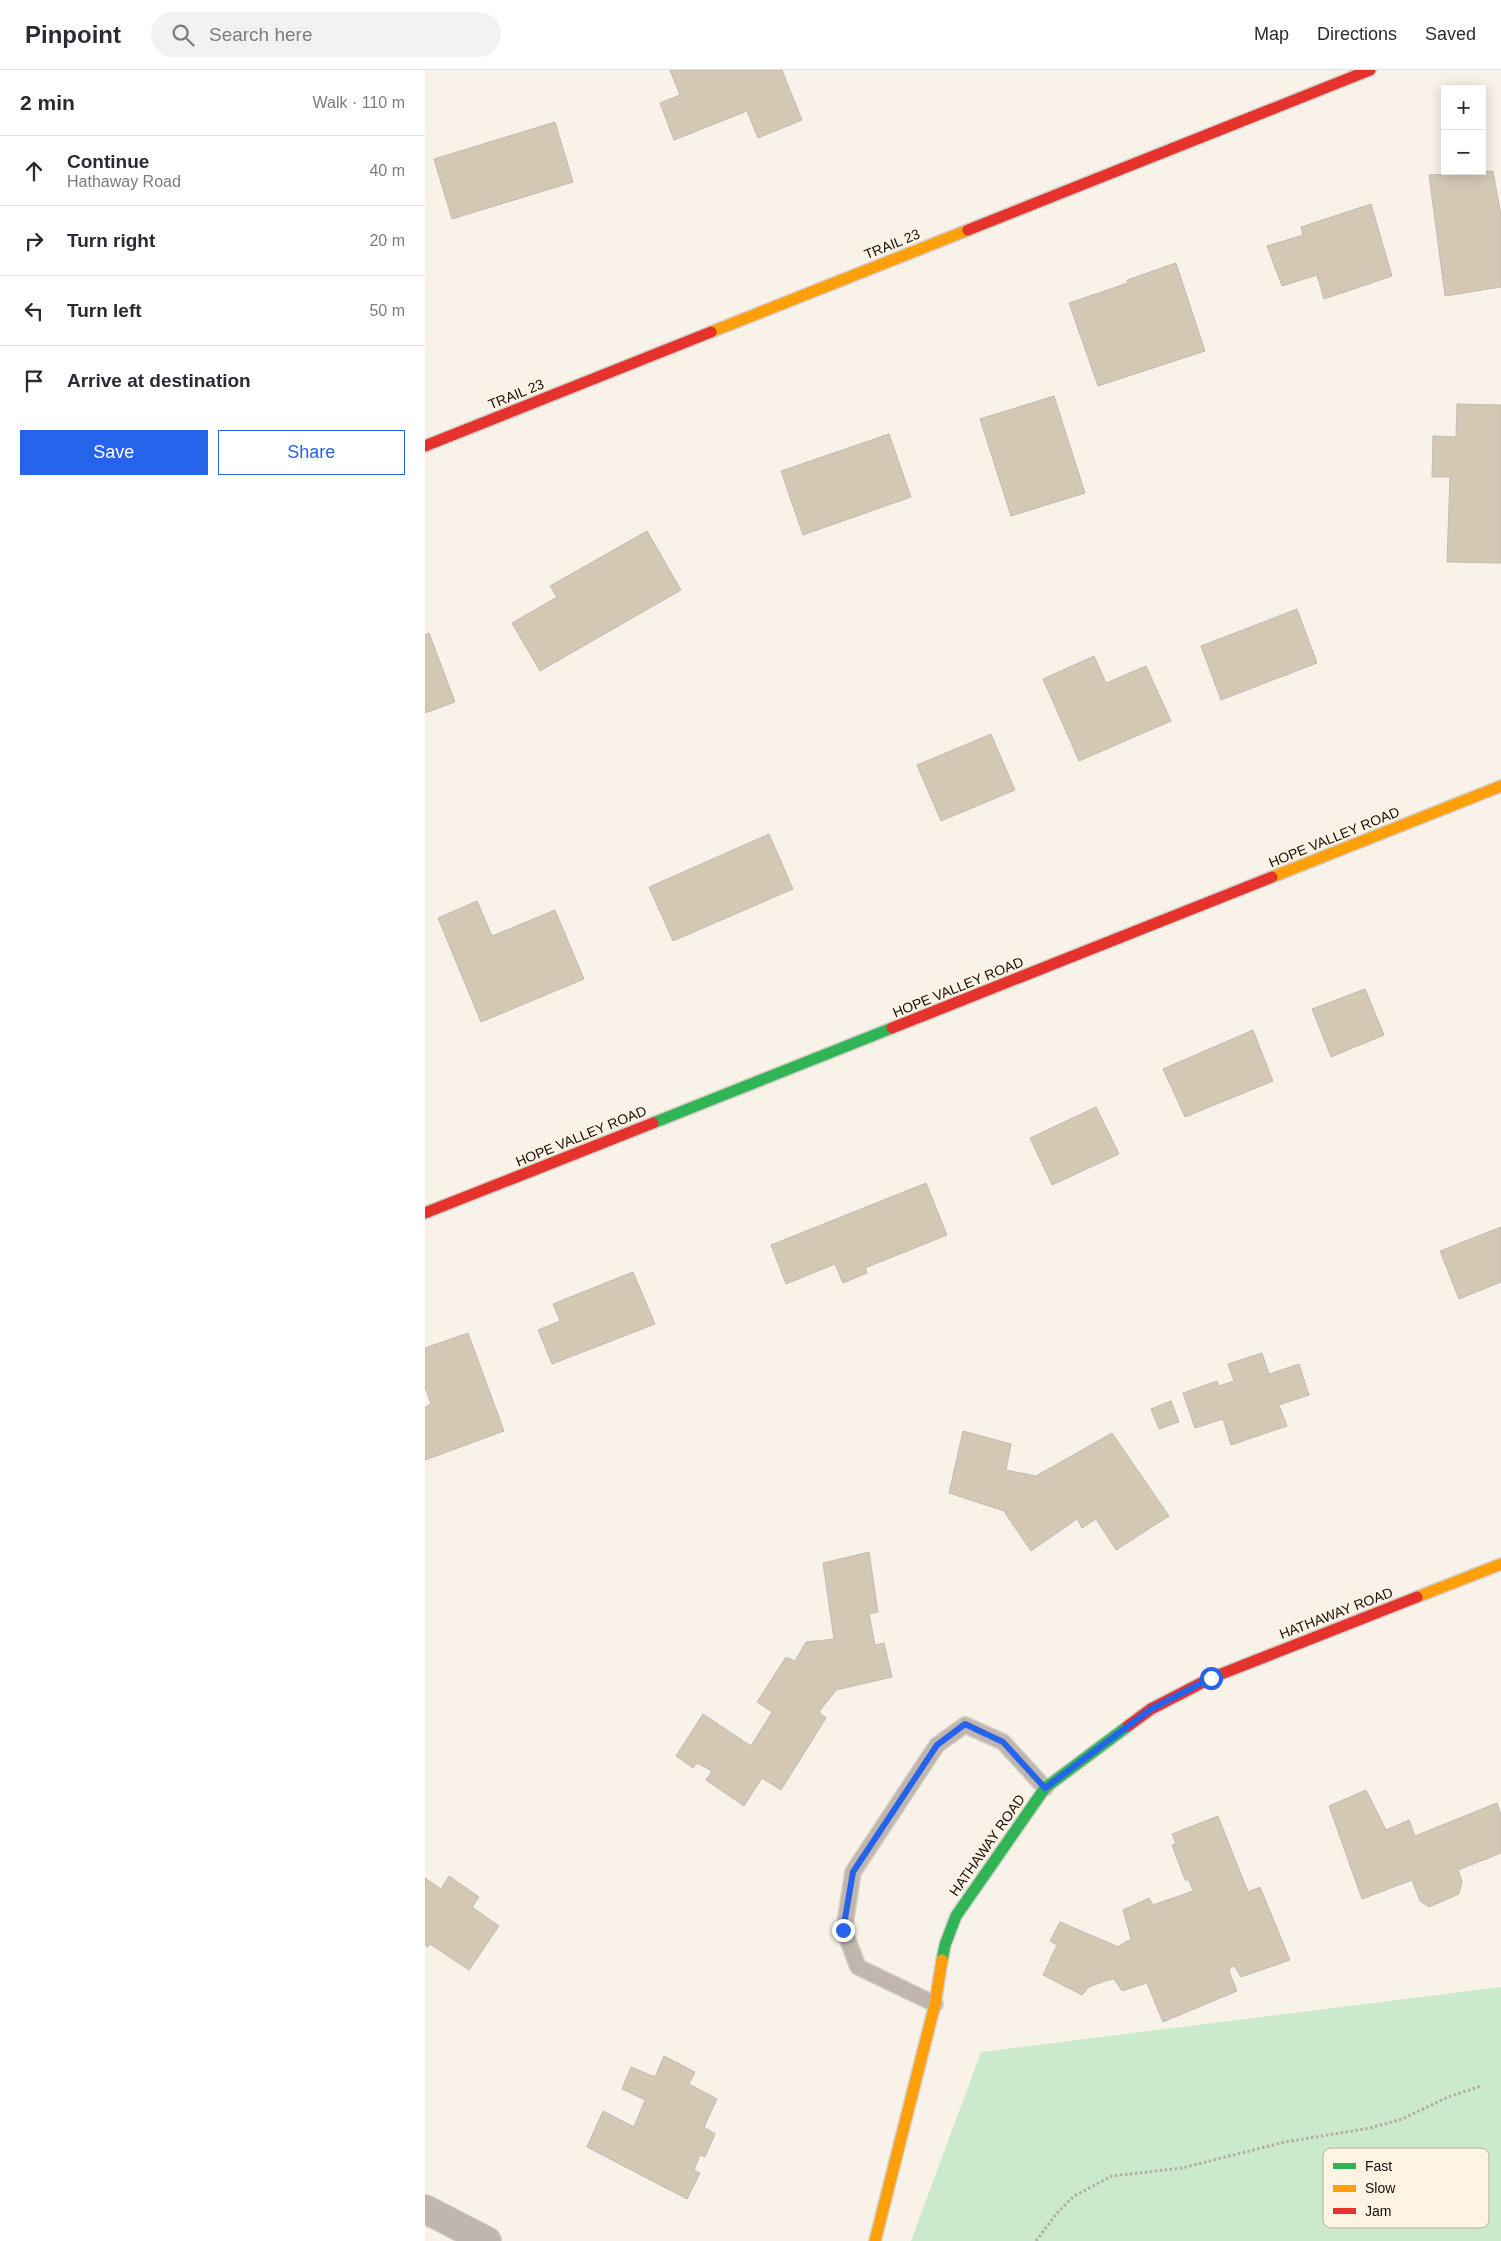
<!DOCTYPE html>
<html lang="en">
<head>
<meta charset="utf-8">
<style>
	body { margin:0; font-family:Helvetica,sans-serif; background:#f2f2f3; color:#2b2b33 }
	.controls { position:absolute; right:15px; top:15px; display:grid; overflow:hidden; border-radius:0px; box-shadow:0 2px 12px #0003 }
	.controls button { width:45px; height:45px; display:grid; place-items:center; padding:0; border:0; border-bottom:1px solid #e1e1e2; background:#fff; color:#2b2b33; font:25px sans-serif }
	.stop { position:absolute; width:15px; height:15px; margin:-11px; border:4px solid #2563eb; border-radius:50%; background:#fff }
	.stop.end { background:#2563eb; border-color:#fff; box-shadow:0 1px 5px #0008 }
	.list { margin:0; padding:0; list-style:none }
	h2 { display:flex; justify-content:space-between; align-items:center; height:65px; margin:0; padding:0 20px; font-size:21px }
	h2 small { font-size:16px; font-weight:400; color:#7c7c81 }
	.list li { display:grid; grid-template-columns:32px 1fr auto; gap:15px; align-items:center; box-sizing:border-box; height:70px; padding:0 20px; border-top:1px solid #e1e1e2 }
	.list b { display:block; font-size:19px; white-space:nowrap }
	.list p { margin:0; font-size:16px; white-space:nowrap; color:#7c7c81 }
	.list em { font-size:16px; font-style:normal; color:#7c7c81 }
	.actions { display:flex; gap:10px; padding:15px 20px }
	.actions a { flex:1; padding:11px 0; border:1px solid #2563eb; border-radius:0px; text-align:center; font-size:18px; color:#2563eb }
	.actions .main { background:#2563eb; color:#fff }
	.icon { flex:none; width:28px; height:28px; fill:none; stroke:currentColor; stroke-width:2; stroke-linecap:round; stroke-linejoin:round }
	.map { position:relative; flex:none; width:1076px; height:2171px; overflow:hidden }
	header { display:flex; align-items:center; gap:30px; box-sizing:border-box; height:70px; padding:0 25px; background:#fff; border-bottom:1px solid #e1e1e2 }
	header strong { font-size:24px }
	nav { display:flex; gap:28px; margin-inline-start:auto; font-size:18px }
	.search { width:350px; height:45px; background:#f2f2f3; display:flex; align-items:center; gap:12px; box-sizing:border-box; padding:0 18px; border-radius:28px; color:#7c7c81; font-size:19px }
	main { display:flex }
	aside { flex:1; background:#fff }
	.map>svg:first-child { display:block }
	.green { fill:#caeacb }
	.building { fill:#d4c7b4; stroke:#c2bcb5 }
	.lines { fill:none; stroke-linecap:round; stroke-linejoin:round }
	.lane-casing { stroke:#d3cec7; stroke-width:18 }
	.street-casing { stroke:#d3cec7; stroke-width:30 }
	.fast-casing { stroke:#d3cec7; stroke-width:14 }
	.slow-casing { stroke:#d3cec7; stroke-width:14 }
	.jam-casing { stroke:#d3cec7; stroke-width:14 }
	.path { stroke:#b5ada6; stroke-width:3; stroke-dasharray:2.5 2.5; stroke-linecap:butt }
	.lane { stroke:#c1b6ae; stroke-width:15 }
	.street { stroke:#c1b6ae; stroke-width:28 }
	.fast { stroke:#30b455; stroke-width:11 }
	.slow { stroke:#ff9f0a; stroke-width:11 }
	.jam { stroke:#e5322d; stroke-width:11 }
	.route { stroke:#2563eb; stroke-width:6 }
	.labels { text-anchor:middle; stroke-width:4; stroke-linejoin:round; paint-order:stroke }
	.street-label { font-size:14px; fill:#15100a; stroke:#fff3e3 }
	.key { fill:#fff3e3; stroke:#b9afa2; stroke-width:1 }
	.key-label { font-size:14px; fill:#15100a }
</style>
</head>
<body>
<header>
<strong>Pinpoint</strong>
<div class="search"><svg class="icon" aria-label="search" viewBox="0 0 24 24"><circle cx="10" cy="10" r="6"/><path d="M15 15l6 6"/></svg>Search here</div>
<nav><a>Map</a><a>Directions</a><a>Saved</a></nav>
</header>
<main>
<aside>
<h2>2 min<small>Walk · 110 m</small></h2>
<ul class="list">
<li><svg class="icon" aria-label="ahead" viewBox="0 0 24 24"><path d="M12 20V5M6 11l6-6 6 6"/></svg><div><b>Continue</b><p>Hathaway Road</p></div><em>40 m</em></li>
<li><svg class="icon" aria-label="right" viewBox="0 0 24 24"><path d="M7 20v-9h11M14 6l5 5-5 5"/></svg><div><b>Turn right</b></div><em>20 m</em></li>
<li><svg class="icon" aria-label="left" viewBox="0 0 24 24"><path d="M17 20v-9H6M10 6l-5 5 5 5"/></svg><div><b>Turn left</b></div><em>50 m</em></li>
<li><svg class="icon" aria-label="arrive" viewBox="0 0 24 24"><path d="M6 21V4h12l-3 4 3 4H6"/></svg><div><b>Arrive at destination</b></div></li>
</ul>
<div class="actions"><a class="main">Save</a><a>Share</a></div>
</aside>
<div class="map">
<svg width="1076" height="2171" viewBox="0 0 1076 2171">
	<rect width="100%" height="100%" fill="#f9f2e9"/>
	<path class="green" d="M1076,1917V2171H486L556,1982Z"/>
	<g class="building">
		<path d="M245,0H357L377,50L333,68L322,41L249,70L235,33L255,25Z"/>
		<path d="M130,52L148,112L27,149L9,89Z"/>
		<path d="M1068,101L1076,145V217L1020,226L1004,105Z"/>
		<path d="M946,134L967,206L899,229L892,205L857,216L842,176L878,165L876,157Z"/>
		<path d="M751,193L780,281L673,316L644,233L703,213L702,210Z"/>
		<path d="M629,326L660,423L586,446L555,349Z"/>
		<path d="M1032,334L1076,335V493L1022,492L1025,407H1007L1008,366L1031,367Z"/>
		<path d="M464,364L486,427L378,465L356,401Z"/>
		<path d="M222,461L256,520L115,601L87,553L132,527L125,516Z"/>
		<path d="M872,539L892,593L796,630L776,576Z"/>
		<path d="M4,563L30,632L0,643V565Z"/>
		<path d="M669,586L681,613L721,596L746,651L654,691L618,609Z"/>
		<path d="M566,664L590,720L516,751L492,695Z"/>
		<path d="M344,764L368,819L248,871L224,817Z"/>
		<path d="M52,831L67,866L130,840L159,909L56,952L13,848Z"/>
		<path d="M940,919L959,965L906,987L887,939Z"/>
		<path d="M828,960L848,1011L760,1047L738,999Z"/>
		<path d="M671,1037L694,1084L627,1115L605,1068Z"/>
		<path d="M501,1113L522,1165L440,1198L442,1203L418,1213L410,1194L361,1214L346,1175Z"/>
		<path d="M1076,1157V1212L1034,1229L1015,1181Z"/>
		<path d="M208,1202L230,1254L127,1294L113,1260L135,1251L128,1234Z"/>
		<path d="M43,1263L79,1361L0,1390V1337L6,1334L0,1317V1278Z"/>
		<path d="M837,1283L844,1304L874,1294L884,1325L854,1335L862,1356L806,1375L798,1349L770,1358L758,1323L792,1311L794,1316L809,1311L803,1294Z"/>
		<path d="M746,1331L754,1352L734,1359L726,1339Z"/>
		<path d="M538,1361L586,1374L581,1400L611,1406L687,1363L744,1446L691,1480L671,1449L657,1458L652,1449L606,1481L580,1443L582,1442L524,1423Z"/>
		<path d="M444,1482L453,1542L444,1544L450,1575L459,1573L467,1607L411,1620L394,1642L401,1648L356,1720L337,1708L319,1736L281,1710L287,1701L272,1693L268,1698L251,1686L278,1644L326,1676L347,1642L332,1632L361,1587L370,1591L381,1572L409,1569L398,1493Z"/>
		<path d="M941,1720L961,1760L984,1750L990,1766L1072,1733L1076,1745V1783L1033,1800L1037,1811L1034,1824L1004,1837L995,1831L987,1810L937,1829L904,1736Z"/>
		<path d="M793,1746L823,1822L835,1817L865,1890L816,1907L810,1897L806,1896L804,1901L812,1921L738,1952L722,1913L697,1921L689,1909L680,1911L664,1917L657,1925L618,1905L632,1875L625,1871L635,1852L694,1877L695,1875L706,1869L698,1840L724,1828L728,1835L768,1821L764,1810H760L747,1775L751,1774L747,1764Z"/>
		<path d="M24,1806L54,1827L47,1837L74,1856L44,1900L5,1874L3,1877L0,1875V1808L16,1819Z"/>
		<path d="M239,1986L270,2002L264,2014L292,2029L279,2057L290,2064L280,2087L275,2085L269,2100L275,2103L262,2129L162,2077L178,2041L209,2057L220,2030L197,2019L206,1997L230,2007Z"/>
	</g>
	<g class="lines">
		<g class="lane-casing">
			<path id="lane" d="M510,1934L433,1897L419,1860L428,1802L512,1675L540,1655L578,1672L620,1718"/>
		</g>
		<g class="street-casing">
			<path id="street" d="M0,2139L62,2171"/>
		</g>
		<g class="fast-casing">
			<g id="fast">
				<path d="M228,1053L467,958"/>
				<path d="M517,1890L520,1875L531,1846L620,1718L703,1656"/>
			</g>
		</g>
		<g class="slow-casing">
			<g id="slow">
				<path d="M286,262L543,160"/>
				<path d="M847,807L1076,716"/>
				<path d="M992,1527L1076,1494"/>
				<path d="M450,2171L510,1934L517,1890"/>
			</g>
		</g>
		<g class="jam-casing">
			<g id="jam">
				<path d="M543,160L945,0"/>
				<path d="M0,376L286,262"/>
				<path d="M467,958L847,807"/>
				<path d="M0,1143L228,1053"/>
				<path d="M703,1656L726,1639L786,1608L992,1527"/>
			</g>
		</g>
		<path class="path" d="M611,2171L632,2143L649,2126L687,2106L757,2098L860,2072L945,2058L977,2049L1023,2027L1056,2016"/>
		<use href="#lane" class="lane"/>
		<use href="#street" class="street"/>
		<use href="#fast" class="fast"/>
		<use href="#slow" class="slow"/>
		<use href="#jam" class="jam"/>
	</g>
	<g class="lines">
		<path class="route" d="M418,1860L428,1802L512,1675L540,1654L578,1672L620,1718L726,1639L786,1608"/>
	</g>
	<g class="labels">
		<g class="street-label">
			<text transform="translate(467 174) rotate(-22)" y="5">TRAIL 23</text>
			<text transform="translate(91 324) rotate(-22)" y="5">TRAIL 23</text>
			<text transform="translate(909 767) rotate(-22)" y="5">HOPE VALLEY ROAD</text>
			<text transform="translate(533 917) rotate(-22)" y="5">HOPE VALLEY ROAD</text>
			<text transform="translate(156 1066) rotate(-22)" y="5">HOPE VALLEY ROAD</text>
			<text transform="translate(911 1543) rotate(-21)" y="5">HATHAWAY ROAD</text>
			<text transform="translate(562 1775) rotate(-55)" y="5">HATHAWAY ROAD</text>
		</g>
	</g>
	<rect x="898" y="2078" width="166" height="80" rx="8" class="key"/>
	<rect x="908" y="2093" width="23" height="6" fill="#30b455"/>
	<rect x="908" y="2115" width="23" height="7" fill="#ff9f0a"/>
	<rect x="908" y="2138" width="23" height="6" fill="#e5322d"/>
	<g class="key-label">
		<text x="940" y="2101">Fast</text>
		<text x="940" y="2123">Slow</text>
		<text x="940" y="2146">Jam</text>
	</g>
</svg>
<div class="controls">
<button>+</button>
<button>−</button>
</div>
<div class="stop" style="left:786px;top:1608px"></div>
<div class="stop end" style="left:418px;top:1860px"></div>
</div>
</main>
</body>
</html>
